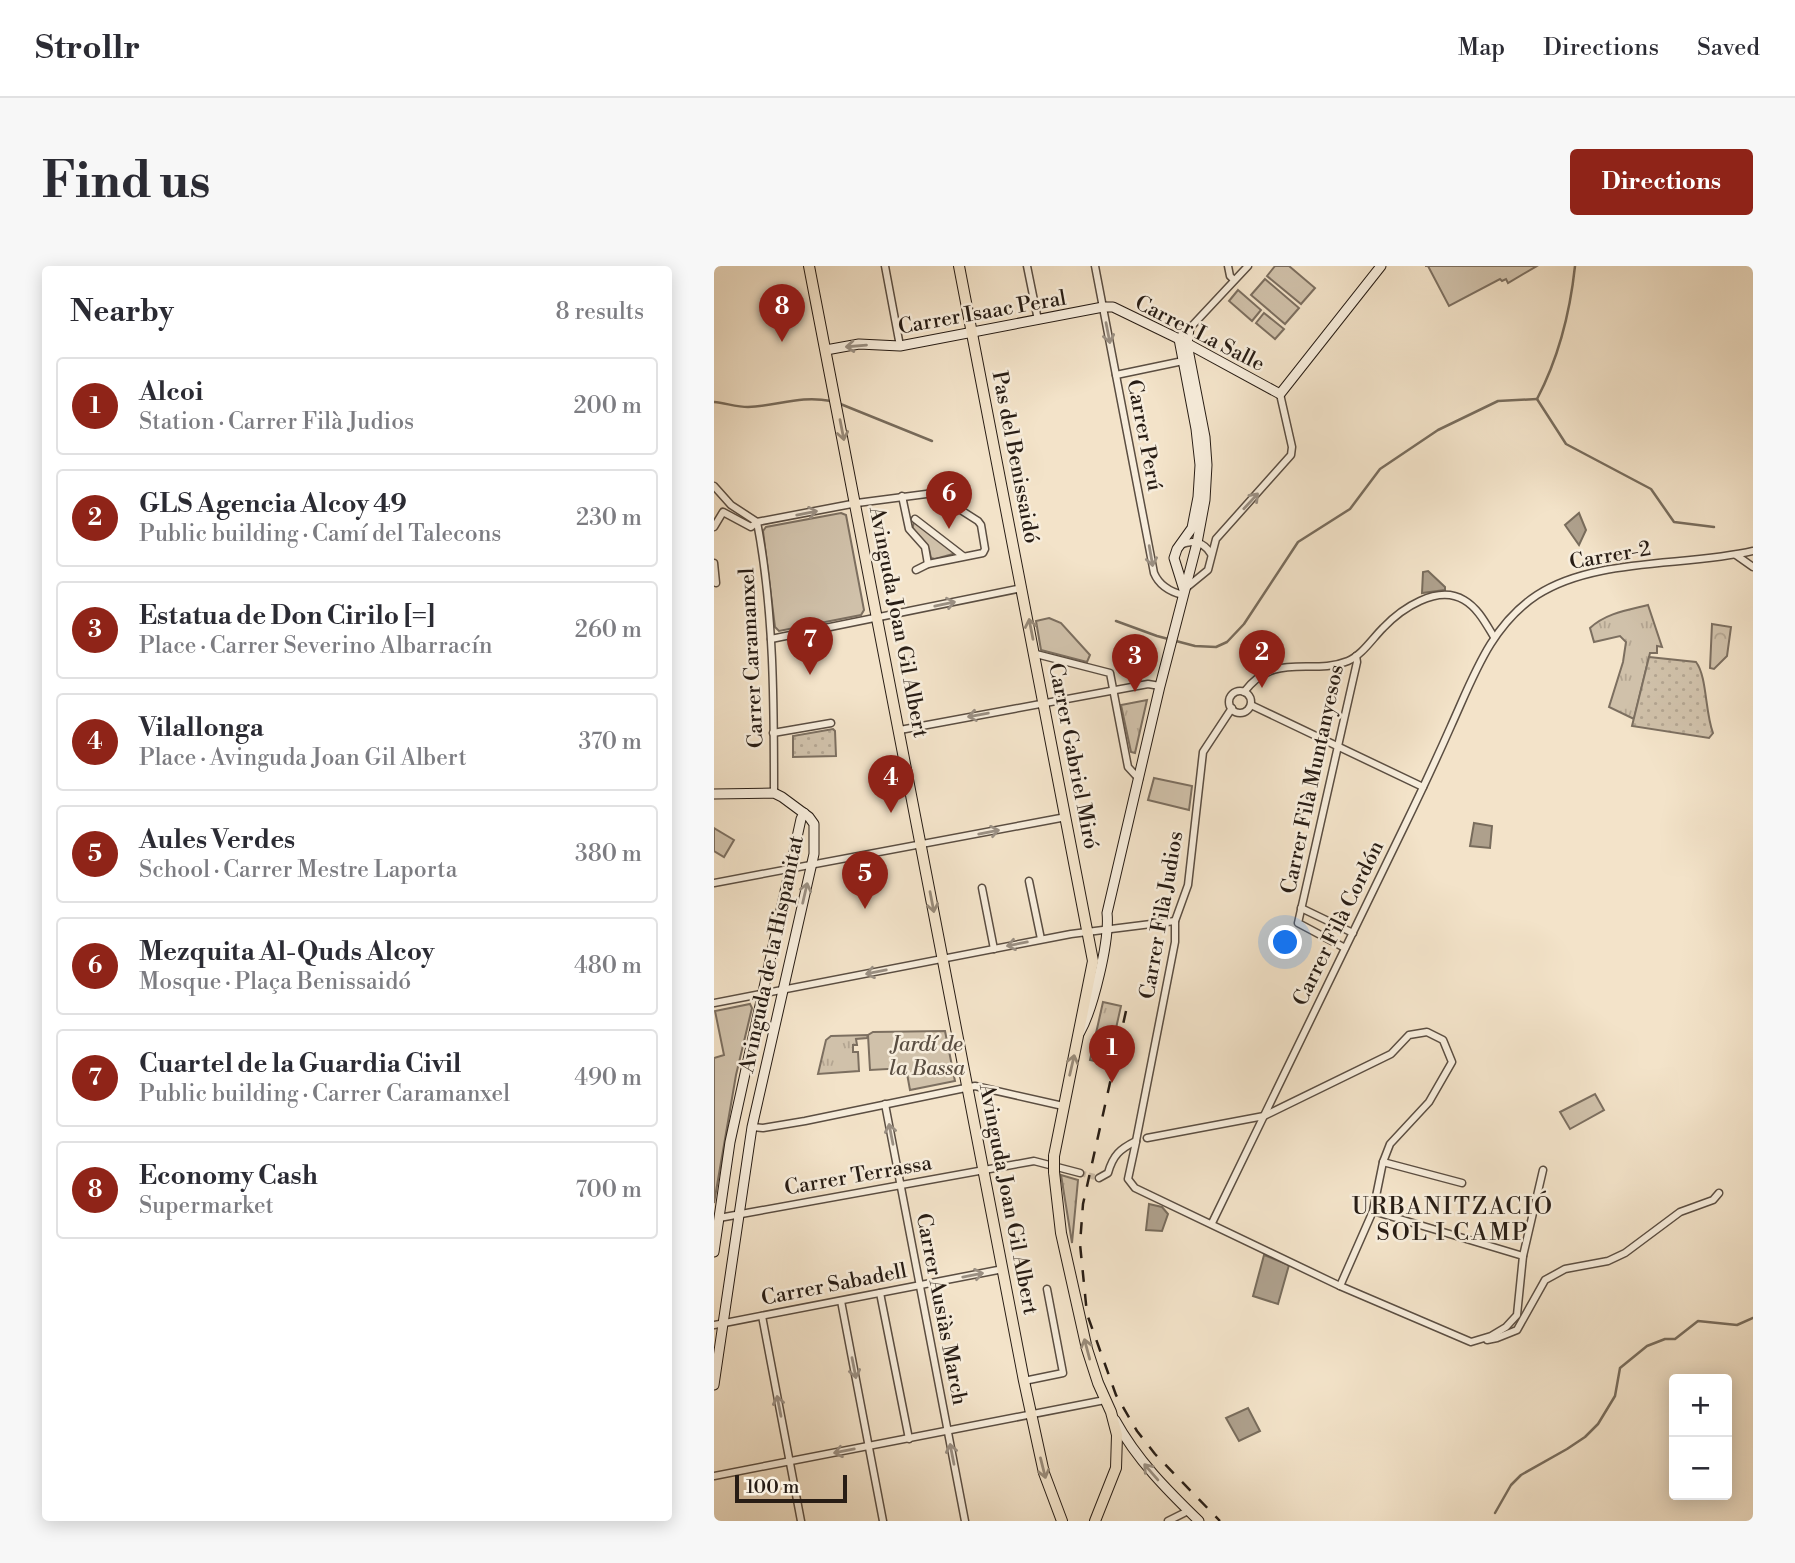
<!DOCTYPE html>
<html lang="en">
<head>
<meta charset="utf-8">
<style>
	body { margin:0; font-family:"Libre Bodoni",serif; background:#f7f7f7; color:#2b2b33 }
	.controls { position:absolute; right:21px; bottom:21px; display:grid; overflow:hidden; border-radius:7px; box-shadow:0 4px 18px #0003 }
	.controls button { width:63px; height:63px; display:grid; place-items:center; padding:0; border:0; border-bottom:2px solid #e1e1e2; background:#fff; color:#2b2b33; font:35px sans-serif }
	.scale { position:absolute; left:21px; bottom:18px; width:112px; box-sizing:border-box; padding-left:7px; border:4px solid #281d15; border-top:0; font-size:19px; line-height:24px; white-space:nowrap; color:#281d15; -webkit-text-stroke:5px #f7eddc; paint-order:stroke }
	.you { position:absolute; left:572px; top:677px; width:24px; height:24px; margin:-18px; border:5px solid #fff; border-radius:50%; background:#1a73e8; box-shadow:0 0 0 10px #1a73e833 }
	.badge { display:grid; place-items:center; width:46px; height:46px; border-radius:50%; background:#8f2418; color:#fff; font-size:23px; font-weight:700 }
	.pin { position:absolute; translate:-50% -58px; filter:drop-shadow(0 2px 4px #0008) }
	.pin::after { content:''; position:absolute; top:37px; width:24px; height:21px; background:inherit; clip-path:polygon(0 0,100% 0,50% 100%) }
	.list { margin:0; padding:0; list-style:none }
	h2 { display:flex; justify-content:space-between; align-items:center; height:91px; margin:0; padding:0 28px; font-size:30px }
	h2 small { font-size:23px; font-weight:400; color:#7c7c81 }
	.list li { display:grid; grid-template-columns:46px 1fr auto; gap:21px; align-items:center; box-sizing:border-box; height:98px; margin:0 14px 14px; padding:0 14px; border:2px solid #e1e1e2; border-radius:7px }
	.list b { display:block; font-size:26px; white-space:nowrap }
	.list p { margin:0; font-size:23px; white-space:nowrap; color:#7c7c81 }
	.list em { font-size:23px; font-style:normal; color:#7c7c81 }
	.map { position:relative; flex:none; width:1039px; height:1255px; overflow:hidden; border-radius:7px }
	header { display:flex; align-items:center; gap:42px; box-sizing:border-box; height:98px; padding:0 35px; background:#fff; border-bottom:2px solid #e1e1e2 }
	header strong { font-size:33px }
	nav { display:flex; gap:38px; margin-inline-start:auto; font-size:24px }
	.intro { display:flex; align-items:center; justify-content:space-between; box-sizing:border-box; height:168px; padding:0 42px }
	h1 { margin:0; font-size:49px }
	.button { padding:18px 32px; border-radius:7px; background:#8f2418; color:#fff; font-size:24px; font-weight:700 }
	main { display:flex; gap:42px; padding:0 42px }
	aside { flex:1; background:#fff; border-radius:7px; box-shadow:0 4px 18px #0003 }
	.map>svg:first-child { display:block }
	.grass { fill:url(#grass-tufts); stroke:#7c6f60; stroke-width:2 }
	.forest { fill:url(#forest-crowns); stroke:#7c6f60; stroke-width:2 }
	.park { fill:#d0c1aa; stroke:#7c6f60; stroke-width:2 }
	.garden { fill:url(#garden-dots); stroke:#7c6f60; stroke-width:2 }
	.water { fill:#aea08c; stroke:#786c5c; stroke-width:2 }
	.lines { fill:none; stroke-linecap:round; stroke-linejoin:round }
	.stream { stroke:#786c5c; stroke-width:2.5 }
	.street-tunnel { stroke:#cabba5; stroke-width:6; stroke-dasharray:6 3; stroke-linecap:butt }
	.street-casing { stroke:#5b4e42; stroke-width:9 }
	.secondary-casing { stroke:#281d15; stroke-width:11 }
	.primary-casing { stroke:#281d15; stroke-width:12 }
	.street { stroke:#f7eddc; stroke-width:6 }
	.secondary { stroke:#f7eddc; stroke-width:9 }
	.primary { stroke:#f3e3c9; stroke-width:10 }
	.rail { stroke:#281d15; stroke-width:2.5; stroke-dasharray:12 12; stroke-linecap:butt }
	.primary-bridge-casing { stroke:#281d15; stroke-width:12; stroke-linecap:butt }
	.primary-bridge { stroke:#f3e3c9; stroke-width:10 }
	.oneway { stroke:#9a8f82 }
	.oneway2 { stroke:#988a78 }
	.labels { text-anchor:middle; stroke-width:5; stroke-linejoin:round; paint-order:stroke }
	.street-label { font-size:21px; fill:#281d15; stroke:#f7eddc }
	.park-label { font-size:21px; font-style:italic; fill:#5a4e42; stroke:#f7eddc }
	.neighbourhood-label { font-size:23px; letter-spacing:2px; fill:#281d15; stroke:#f7eddc }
</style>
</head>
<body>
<header>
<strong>Strollr</strong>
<nav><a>Map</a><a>Directions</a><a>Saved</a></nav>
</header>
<div class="intro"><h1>Find us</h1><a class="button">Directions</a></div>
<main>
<aside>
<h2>Nearby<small>8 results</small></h2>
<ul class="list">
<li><span class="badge">1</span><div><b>Alcoi</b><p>Station · Carrer Filà Judios</p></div><em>200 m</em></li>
<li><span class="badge">2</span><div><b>GLS Agencia Alcoy 49</b><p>Public building · Camí del Talecons</p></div><em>230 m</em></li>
<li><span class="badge">3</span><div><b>Estatua de Don Cirilo [=]</b><p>Place · Carrer Severino Albarracín</p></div><em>260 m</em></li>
<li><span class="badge">4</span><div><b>Vilallonga</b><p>Place · Avinguda Joan Gil Albert</p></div><em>370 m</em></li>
<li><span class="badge">5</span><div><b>Aules Verdes</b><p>School · Carrer Mestre Laporta</p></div><em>380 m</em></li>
<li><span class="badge">6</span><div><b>Mezquita Al-Quds Alcoy</b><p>Mosque · Plaça Benissaidó</p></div><em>480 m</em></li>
<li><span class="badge">7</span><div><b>Cuartel de la Guardia Civil</b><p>Public building · Carrer Caramanxel</p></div><em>490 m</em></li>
<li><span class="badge">8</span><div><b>Economy Cash</b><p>Supermarket</p></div><em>700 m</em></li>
</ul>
</aside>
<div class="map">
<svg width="1039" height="1255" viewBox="0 0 1039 1255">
	<defs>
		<pattern id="grass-tufts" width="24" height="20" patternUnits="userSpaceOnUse" patternTransform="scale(1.75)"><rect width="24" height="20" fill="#d0c1aa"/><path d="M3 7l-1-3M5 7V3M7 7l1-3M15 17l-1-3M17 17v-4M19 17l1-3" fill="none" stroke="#b3a591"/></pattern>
		<pattern id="forest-crowns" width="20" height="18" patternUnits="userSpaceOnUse" patternTransform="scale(1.75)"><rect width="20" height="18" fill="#d0c1aa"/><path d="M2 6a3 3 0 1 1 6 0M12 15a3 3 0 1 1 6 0" fill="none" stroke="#b3a591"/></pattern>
		<pattern id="garden-dots" width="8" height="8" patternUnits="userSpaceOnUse" patternTransform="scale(1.75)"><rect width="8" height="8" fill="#d0c1aa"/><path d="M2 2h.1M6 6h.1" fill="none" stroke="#b3a591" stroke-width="1.8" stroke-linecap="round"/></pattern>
	</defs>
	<rect width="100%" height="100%" fill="#f3e3c9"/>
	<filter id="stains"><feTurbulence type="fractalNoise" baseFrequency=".00286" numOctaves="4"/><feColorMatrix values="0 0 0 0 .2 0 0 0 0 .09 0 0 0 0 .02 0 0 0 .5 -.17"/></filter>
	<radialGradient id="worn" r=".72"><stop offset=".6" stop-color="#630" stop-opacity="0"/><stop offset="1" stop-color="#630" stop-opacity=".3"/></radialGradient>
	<g class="grass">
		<path d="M934,339L948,381L943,380V387H936L920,453L895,441L909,396L912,376L906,370L880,376L876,362C892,347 914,344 934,339Z"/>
		<path d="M433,434L421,487L417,486L407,439Z"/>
		<path d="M389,736L407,740L394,798L376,794Z"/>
		<path d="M154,769L153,772L142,773L143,779H139V786H144L145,805L104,808L112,774L117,770Z"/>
		<path d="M347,909L364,914L358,977Z"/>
	</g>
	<path class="forest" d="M998,358L1017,361L1013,390L1000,403L996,402Z"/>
	<g class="park">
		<path d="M561,0H575L601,22L587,38L553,10Z"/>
		<path d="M711,0H823L794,17L792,13L788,15L786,13L735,40L714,0Z"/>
		<path d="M551,13L585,42L571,58L537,29Z"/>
		<path d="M524,24L547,44L538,55L515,35Z"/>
		<path d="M550,47L570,63L561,73L542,57Z"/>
		<path d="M127,247L132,249L150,344L147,349L65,365L61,361L49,265L52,261Z"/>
		<path d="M200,256L240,286L239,288L221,293L217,292L215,283L198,264Z"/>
		<path d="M335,352L347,357L376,389L373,396L327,384L322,355Z"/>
		<path d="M440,512L478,520L475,544L434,534Z"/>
		<path d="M0,562L20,574L10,591L0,585Z"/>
		<path d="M36,738L38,742L22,809L0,937V792L10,789L1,745Z"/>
		<path d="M231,765L241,815L196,824L192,802L156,804L154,769L159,766Z"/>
		<path d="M881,828L890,844L856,863L846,846Z"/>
	</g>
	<g class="garden">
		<path d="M935,391L982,396C993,410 991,446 999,467L995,472L918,460Z"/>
		<path d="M119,463L121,465L122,490L79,491V470Z"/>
	</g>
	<g class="water">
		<path d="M865,247L872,264L865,279L851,259Z"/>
		<path d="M714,305L731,321V324L708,327L709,306Z"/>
		<path d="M760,557L778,560L776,582L756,580Z"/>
		<path d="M435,938L448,941L454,948L448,965L432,964Z"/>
		<path d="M550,989L575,999L564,1038L539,1030Z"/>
		<path d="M534,1142L546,1165L525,1175L512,1152Z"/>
	</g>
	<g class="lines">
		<g class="stream">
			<path d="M823,133L852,178L937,223L960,256L1000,261"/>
			<path d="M823,133C845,91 856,47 861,0"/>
			<path d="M0,136C11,137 23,141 34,141C64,140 85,129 117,135"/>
			<path d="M124,137L218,175"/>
			<path d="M402,355L443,370L481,380L502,381L513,376L530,358L584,276L636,243L666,203L724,164L784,135L823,133"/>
			<path d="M781,1247L797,1219L807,1209L853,1183L871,1171L884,1158L901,1130L906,1102L933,1080L951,1073H961L984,1055L1023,1059L1039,1052"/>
		</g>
		<path class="street-tunnel" d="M366,907L385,912"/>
		<g class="street-casing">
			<g id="street">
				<path d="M171,0L186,80"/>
				<path d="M313,0L324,54"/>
				<path d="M381,0L440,307C445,319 457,326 469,329"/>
				<path d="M514,0L516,10L520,14"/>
				<path d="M465,73L468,67L475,63L534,0"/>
				<path d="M402,109L469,95"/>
				<path d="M0,220L17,239L43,256"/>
				<path d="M188,230L195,263L211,281L214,298"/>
				<path d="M201,253L249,290"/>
				<path d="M43,256C60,345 60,437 60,527"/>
				<path d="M0,261L9,246L37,261L43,256L143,237L220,227L264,255L267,259L271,283L269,287L214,298L202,304"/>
				<path d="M466,279C479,273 490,276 497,288"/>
				<path d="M1022,289L1039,301"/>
				<path d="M0,297L2,317L0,316"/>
				<path d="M472,322L494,304L502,273L577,189L578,181L566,128"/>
				<path d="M57,373L308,322"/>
				<path d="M322,388L396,407L414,501L425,513"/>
				<circle cx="526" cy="436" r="11"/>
				<path d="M530,426C561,385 597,410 634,395C648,389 658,373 669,362C687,343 723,318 750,334C764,342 772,358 780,371"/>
				<path d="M537,439L709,521"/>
				<path d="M186,464L434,418L446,420"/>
				<path d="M59,467L117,457"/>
				<path d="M315,615L327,673"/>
				<path d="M0,617L352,551"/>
				<path d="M268,622L280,683"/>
				<path d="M587,642L639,667"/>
				<path d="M631,682L584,657L643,396L642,390"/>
				<path d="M0,737L357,668L461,655"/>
				<path d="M171,838L251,1255"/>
				<path d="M38,861L49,862L91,855L261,820L349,840"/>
				<path d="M433,872L550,850L677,788L695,769L713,766L729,774L738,796L715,836L676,878L669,896L659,945L626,1020"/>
				<path d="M422,875L461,676V655L474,619L489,486L518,442"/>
				<path d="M422,876L414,913L421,922L626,1020L757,1076L777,1070L792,1061L803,1049L809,990L829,904"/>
				<path d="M669,896L748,917"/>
				<path d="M385,912L394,907C399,889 406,883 422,875"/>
				<path d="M659,945L809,990"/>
				<path d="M5,952L320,895L366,907"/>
				<path d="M498,957C562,825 626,693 690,561C706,528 722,494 737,460C759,412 776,360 823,329C882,291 971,301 1039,285"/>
				<path d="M166,1027L195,1173"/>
				<path d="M127,1035L169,1255"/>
				<path d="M48,1050L87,1255"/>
				<path d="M0,1059L289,1003"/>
				<path d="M773,1074L783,1072L803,1064L831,1014L851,1003L894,995L911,987L966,946L999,934L1005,927"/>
				<path d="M310,1115L349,1107L333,1023"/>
				<path d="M0,1210L391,1134"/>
				<path d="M454,1255L474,1245"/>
			</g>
		</g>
		<g class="secondary-casing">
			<g id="secondary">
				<path d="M465,73L482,163L486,199L484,231L478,262L463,283L460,292L470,324"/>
				<path d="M112,84L145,78L186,80L389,41H399L465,73L566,128L667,0"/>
				<path d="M0,528L60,527L68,531L95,551L100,558V588L38,861L0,1119"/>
				<path d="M366,766C379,743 396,674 393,647L446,420L483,277L491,234L493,199L491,171L473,78L475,63"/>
				<path d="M0,986L16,876L87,553L90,547"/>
				<path d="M401,1154C423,1194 453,1224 485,1255"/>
			</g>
		</g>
		<g class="primary-casing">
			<g id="primary">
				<path d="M95,0L310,1115L330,1207L348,1255"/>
				<path d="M245,0L379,695L340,890"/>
				<path d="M340,906L347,967L373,1083L384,1117L397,1146L403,1169L402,1202L381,1255"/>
			</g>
		</g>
		<use href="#street" class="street"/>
		<use href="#secondary" class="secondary"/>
		<use href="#primary" class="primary"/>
		<path class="rail" d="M412,745L369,938L366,978L373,1048L402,1129L423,1165L441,1188L506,1255"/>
		<g class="primary-bridge-casing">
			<path id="primary-bridge" d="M340,890V906"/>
		</g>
		<use href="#primary-bridge" class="primary-bridge"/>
	</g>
	<defs><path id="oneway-shaft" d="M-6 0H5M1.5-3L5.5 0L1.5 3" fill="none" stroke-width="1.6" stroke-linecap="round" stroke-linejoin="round" transform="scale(1.75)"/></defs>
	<g class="oneway">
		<use href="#oneway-shaft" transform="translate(394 67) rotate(79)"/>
		<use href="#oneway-shaft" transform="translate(142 80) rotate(175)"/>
		<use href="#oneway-shaft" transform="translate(537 235) rotate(-47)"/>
		<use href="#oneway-shaft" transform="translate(93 247) rotate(-11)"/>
		<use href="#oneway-shaft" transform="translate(437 290) rotate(80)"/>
		<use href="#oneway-shaft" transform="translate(231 338) rotate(-12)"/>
		<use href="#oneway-shaft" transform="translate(264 449) rotate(170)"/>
		<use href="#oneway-shaft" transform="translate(275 566) rotate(-11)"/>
		<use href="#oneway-shaft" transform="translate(91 627) rotate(-77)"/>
		<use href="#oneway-shaft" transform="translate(303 678) rotate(169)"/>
		<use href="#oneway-shaft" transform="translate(162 706) rotate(169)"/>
		<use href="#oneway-shaft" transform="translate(177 868) rotate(-101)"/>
		<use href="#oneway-shaft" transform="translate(259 1009) rotate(-11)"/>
		<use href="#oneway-shaft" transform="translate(140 1102) rotate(79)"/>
		<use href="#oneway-shaft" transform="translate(65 1140) rotate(-101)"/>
		<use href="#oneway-shaft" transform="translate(130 1185) rotate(169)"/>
		<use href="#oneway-shaft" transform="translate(238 1188) rotate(-101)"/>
		<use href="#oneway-shaft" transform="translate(437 1206) rotate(-131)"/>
	</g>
	<g class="oneway2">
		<use href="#oneway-shaft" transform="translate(128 164) rotate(79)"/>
		<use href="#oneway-shaft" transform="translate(317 363) rotate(-101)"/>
		<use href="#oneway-shaft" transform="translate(218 636) rotate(79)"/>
		<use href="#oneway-shaft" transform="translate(358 799) rotate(-77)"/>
		<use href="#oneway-shaft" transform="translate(373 1083) rotate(-105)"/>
		<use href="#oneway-shaft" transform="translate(329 1202) rotate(76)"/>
	</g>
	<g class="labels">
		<g class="street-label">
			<text transform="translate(268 46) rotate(-10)" y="7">Carrer Isaac Peral</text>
			<text transform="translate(486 67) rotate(27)" y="7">Carrer La Salle</text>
			<text transform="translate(431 169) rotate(79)" y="7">Carrer Perú</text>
			<text transform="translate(302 191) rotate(79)" y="7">Pas del Benissaidó</text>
			<text transform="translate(896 289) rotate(-10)" y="7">Carrer-2</text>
			<text transform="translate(185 356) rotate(79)" y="7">Avinguda Joan Gil Albert</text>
			<text transform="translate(37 392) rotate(-93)" y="7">Carrer Caramanxel</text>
			<text transform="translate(360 490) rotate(79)" y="7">Carrer Gabriel Miró</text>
			<text transform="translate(598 513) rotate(-78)" y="7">Carrer Filà Muntanyesos</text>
			<text transform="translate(447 649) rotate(-80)" y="7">Carrer Filà Judios</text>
			<text transform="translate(624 657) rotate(-64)" y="7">Carrer Filà Cordón</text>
			<text transform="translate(57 688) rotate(-78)" y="7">Avinguda de la Hispanitat</text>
			<text transform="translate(144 909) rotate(-10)" y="7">Carrer Terrassa</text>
			<text transform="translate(295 933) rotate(79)" y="7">Avinguda Joan Gil Albert</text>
			<text transform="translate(120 1018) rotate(-11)" y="7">Carrer Sabadell</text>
			<text transform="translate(228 1043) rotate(79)" y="7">Carrer Ausiàs March</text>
		</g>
		<g class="park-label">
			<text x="213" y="785">Jardí de<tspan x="213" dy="24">la Bassa</tspan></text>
		</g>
		<g class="neighbourhood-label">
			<text x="739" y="948">URBANITZACIÓ<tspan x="739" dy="26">SOL I CAMP</tspan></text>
		</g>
	</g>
	<rect width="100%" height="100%" filter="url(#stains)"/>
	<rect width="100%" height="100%" fill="url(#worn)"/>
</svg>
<div class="controls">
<button>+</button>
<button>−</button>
</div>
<div class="scale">100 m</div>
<div class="you"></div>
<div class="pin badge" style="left:398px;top:817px">1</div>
<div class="pin badge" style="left:548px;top:422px">2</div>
<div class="pin badge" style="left:421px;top:426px">3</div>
<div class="pin badge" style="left:177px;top:547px">4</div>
<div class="pin badge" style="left:151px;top:643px">5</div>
<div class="pin badge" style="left:235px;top:263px">6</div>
<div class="pin badge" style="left:96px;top:409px">7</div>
<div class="pin badge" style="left:68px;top:76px">8</div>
</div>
</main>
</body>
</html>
